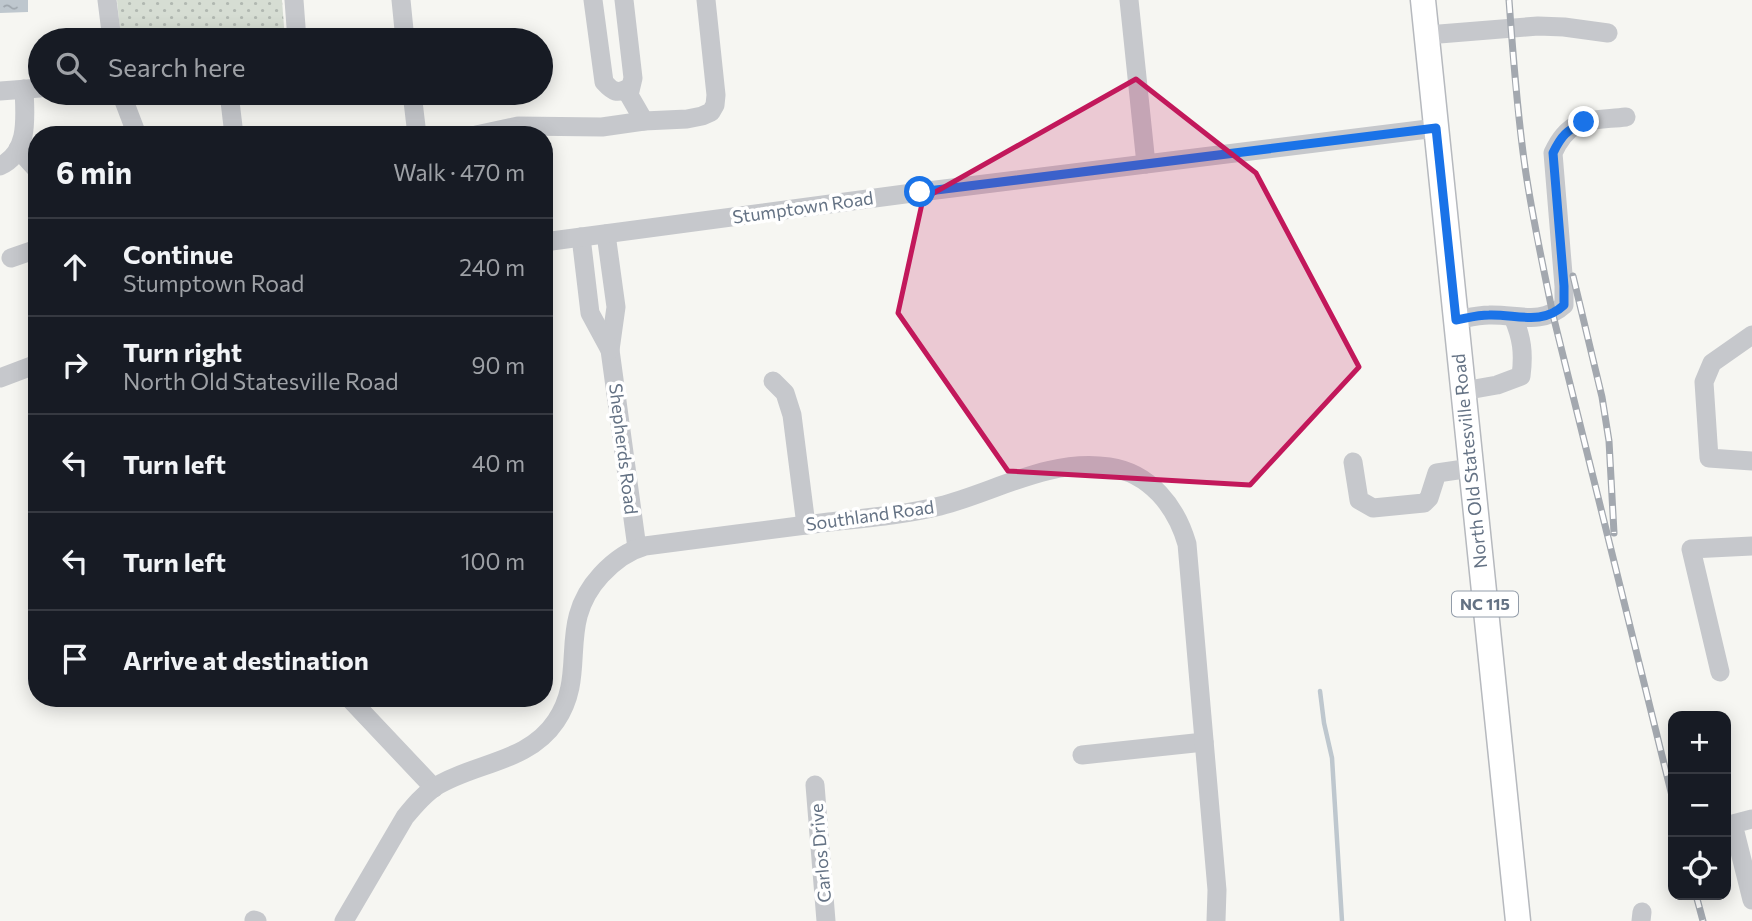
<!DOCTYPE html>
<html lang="en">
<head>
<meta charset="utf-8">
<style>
	body { margin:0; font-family:Commissioner,sans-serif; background:#242831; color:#f1f3f6 }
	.controls { position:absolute; right:21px; bottom:21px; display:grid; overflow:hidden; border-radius:14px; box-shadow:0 4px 18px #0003 }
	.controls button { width:63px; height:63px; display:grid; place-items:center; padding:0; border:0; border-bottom:2px solid #363941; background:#171b24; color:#f1f3f6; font:35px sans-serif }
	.stop { position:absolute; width:21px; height:21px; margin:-16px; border:5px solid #1a73e8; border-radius:50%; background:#fff }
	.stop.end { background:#1a73e8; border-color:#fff; box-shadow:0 2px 7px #0008 }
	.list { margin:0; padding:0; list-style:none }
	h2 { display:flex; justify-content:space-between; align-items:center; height:91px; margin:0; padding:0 28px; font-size:30px }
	h2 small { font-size:23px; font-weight:400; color:#9ea1a6 }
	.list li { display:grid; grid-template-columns:46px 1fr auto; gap:21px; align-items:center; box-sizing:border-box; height:98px; padding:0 28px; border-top:2px solid #363941 }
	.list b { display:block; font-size:26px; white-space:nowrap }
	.list p { margin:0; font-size:23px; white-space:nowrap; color:#9ea1a6 }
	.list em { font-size:23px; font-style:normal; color:#9ea1a6 }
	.icon { flex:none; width:38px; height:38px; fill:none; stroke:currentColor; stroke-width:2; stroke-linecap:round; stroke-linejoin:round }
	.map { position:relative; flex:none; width:1752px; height:921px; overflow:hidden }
	.search { position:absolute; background:#171b24; box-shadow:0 4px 18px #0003; left:28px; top:28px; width:525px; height:77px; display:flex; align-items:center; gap:18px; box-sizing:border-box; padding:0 24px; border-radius:38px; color:#9ea1a6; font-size:26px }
	.panel { position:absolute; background:#171b24; box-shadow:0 4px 18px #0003; left:28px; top:126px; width:525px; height:581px; border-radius:28px }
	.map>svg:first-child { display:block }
	.grass { fill:url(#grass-dots) }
	.water { fill:url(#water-ripples) }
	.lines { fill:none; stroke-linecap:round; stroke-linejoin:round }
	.stream { stroke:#bec7ce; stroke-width:4.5 }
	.major-casing { stroke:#b6b9be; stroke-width:27 }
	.minor { stroke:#c6c8cc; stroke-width:19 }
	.major { stroke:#fff; stroke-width:24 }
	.rail-casing { stroke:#a3a8af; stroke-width:7 }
	.rail { stroke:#fff; stroke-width:4.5; stroke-dasharray:13; stroke-linecap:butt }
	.route { stroke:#1a73e8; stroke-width:9 }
	.marked { fill:#c2185b; fill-opacity:0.2; stroke:#c2185b; stroke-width:5; stroke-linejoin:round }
	.labels { text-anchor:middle; stroke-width:7; stroke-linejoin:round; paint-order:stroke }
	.shield { fill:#fff; stroke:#929ca9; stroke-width:2 }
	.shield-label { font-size:16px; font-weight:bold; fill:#647284 }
	.street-label { font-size:18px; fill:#647284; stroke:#fff }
</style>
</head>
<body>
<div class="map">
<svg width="1752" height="921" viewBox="0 0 1752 921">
	<defs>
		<pattern id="grass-dots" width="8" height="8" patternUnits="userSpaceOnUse" patternTransform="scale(1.75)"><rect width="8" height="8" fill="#d6ddd3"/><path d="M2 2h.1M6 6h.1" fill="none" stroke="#b1b8b1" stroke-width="1.8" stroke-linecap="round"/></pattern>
		<pattern id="water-ripples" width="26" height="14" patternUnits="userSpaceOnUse" patternTransform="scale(1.75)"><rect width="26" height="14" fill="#bec7ce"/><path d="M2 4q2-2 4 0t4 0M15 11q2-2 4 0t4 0" fill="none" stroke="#9ea6ad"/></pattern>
	</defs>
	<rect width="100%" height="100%" fill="#f6f6f2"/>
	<path class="grass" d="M282,0L285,40H121L117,0Z"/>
	<path class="water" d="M0,0H28V12L0,13Z"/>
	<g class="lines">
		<path class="stream" d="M1320,691L1324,723L1332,758L1342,921"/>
		<g class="major-casing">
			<path id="major" d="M1423,0L1518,921"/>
		</g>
		<g class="minor">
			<path d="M107,0L112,40"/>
			<path d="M294,0L297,40"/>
			<path d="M401,0L405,40"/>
			<path d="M593,0L604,82C613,92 617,94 629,88"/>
			<path d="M624,0L633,78L629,95L644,121"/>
			<path d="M1129,0L1146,164"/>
			<path d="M1427,35L1538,26L1564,27L1608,33"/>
			<path d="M0,91L40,88"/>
			<path d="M121,93L137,135"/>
			<path d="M229,93L234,135"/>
			<path d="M412,93L417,135"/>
			<path d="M476,135L518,126L602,127L644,121L687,119L702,116L711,112L715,105L716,95L706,0"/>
			<path d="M18,149L37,170"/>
			<path d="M0,166C30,152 25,116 24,89"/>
			<path d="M606,234L616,307L610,350L637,548"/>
			<path d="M581,237L590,313L610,350"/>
			<path d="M544,242L920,192L1436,128"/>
			<path d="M11,258L37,249"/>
			<path d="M1456,320C1467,318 1478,315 1489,315C1517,314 1541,326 1564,305V286L1553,153C1570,116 1590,121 1626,117"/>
			<path d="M1752,335L1712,363L1704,382L1709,458L1752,461"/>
			<path d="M0,378L37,364"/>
			<path d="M773,381L785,393L792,415L806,525"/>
			<path d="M1463,391L1497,385L1521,376C1524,353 1522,338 1513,317"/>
			<path d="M1353,462L1359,500L1373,508L1424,503L1429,498L1437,473L1471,468"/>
			<path d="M1720,672L1691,549L1752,546"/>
			<path d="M349,698L434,788"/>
			<path d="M1082,755L1204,742"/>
			<path d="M815,785L826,921"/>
			<path d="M1752,819L1733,824L1752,900"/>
			<path d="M254,920L257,921"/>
			<path d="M344,921L405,817C414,806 423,795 435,787C475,762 528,763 556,721C589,672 555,625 601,575C613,562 627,551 645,546C706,538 768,530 829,522C866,518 904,515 940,506C995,492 1049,458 1109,467C1150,473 1176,506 1187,544L1217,890L1216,921"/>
			<path d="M1641,921L1642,912"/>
		</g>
		<use href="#major" class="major"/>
		<g class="rail-casing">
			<g id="rail">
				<path d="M1509,0C1513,56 1517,111 1525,167C1532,216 1543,266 1553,315L1673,800"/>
				<path d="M1573,276L1602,397L1609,441L1614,533"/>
				<path d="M1696,895L1703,921"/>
			</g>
		</g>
		<use href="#rail" class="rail"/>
	</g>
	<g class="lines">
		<path class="route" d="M920,192L1436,128L1456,320C1467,318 1478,315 1489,315C1516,314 1542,326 1564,305V286L1553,153C1561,136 1567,130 1584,122"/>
	</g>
	<path class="marked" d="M1136,79L1256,173L1359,367L1250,485L1008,471L898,313L923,199Z"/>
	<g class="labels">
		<rect class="shield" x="1452" y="591.5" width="66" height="25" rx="5"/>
		<g class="shield-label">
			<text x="1485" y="610">NC 115</text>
		</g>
		<g class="street-label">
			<text transform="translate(803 208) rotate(-8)" y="6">Stumptown Road</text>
			<text transform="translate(623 449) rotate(83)" y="6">Shepherds Road</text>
			<text transform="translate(1470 461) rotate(-96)" y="6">North Old Statesville Road</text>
			<text transform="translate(870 516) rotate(-8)" y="6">Southland Road</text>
			<text transform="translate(821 853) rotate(-95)" y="6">Carlos Drive</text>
		</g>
	</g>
</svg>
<div class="controls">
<button>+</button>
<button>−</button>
<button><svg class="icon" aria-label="locate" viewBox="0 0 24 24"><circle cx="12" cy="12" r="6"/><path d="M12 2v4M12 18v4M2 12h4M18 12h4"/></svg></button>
</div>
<div class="stop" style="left:920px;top:192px"></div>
<div class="stop end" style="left:1584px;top:122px"></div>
<div class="search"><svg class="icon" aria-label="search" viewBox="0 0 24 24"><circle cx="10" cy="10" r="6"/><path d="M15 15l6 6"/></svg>Search here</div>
<section class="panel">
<h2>6 min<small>Walk · 470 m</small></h2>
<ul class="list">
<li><svg class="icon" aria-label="ahead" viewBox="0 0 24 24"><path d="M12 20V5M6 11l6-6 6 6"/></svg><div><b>Continue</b><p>Stumptown Road</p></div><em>240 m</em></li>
<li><svg class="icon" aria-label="right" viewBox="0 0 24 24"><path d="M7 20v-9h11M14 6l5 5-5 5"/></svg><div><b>Turn right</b><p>North Old Statesville Road</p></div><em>90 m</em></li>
<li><svg class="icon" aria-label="left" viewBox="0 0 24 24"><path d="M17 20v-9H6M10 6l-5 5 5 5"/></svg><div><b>Turn left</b></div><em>40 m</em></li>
<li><svg class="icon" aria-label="left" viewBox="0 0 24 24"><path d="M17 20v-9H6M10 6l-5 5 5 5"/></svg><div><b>Turn left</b></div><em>100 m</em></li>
<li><svg class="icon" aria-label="arrive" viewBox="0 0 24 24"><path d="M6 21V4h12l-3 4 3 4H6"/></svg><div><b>Arrive at destination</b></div></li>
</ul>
</section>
</div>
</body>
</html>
